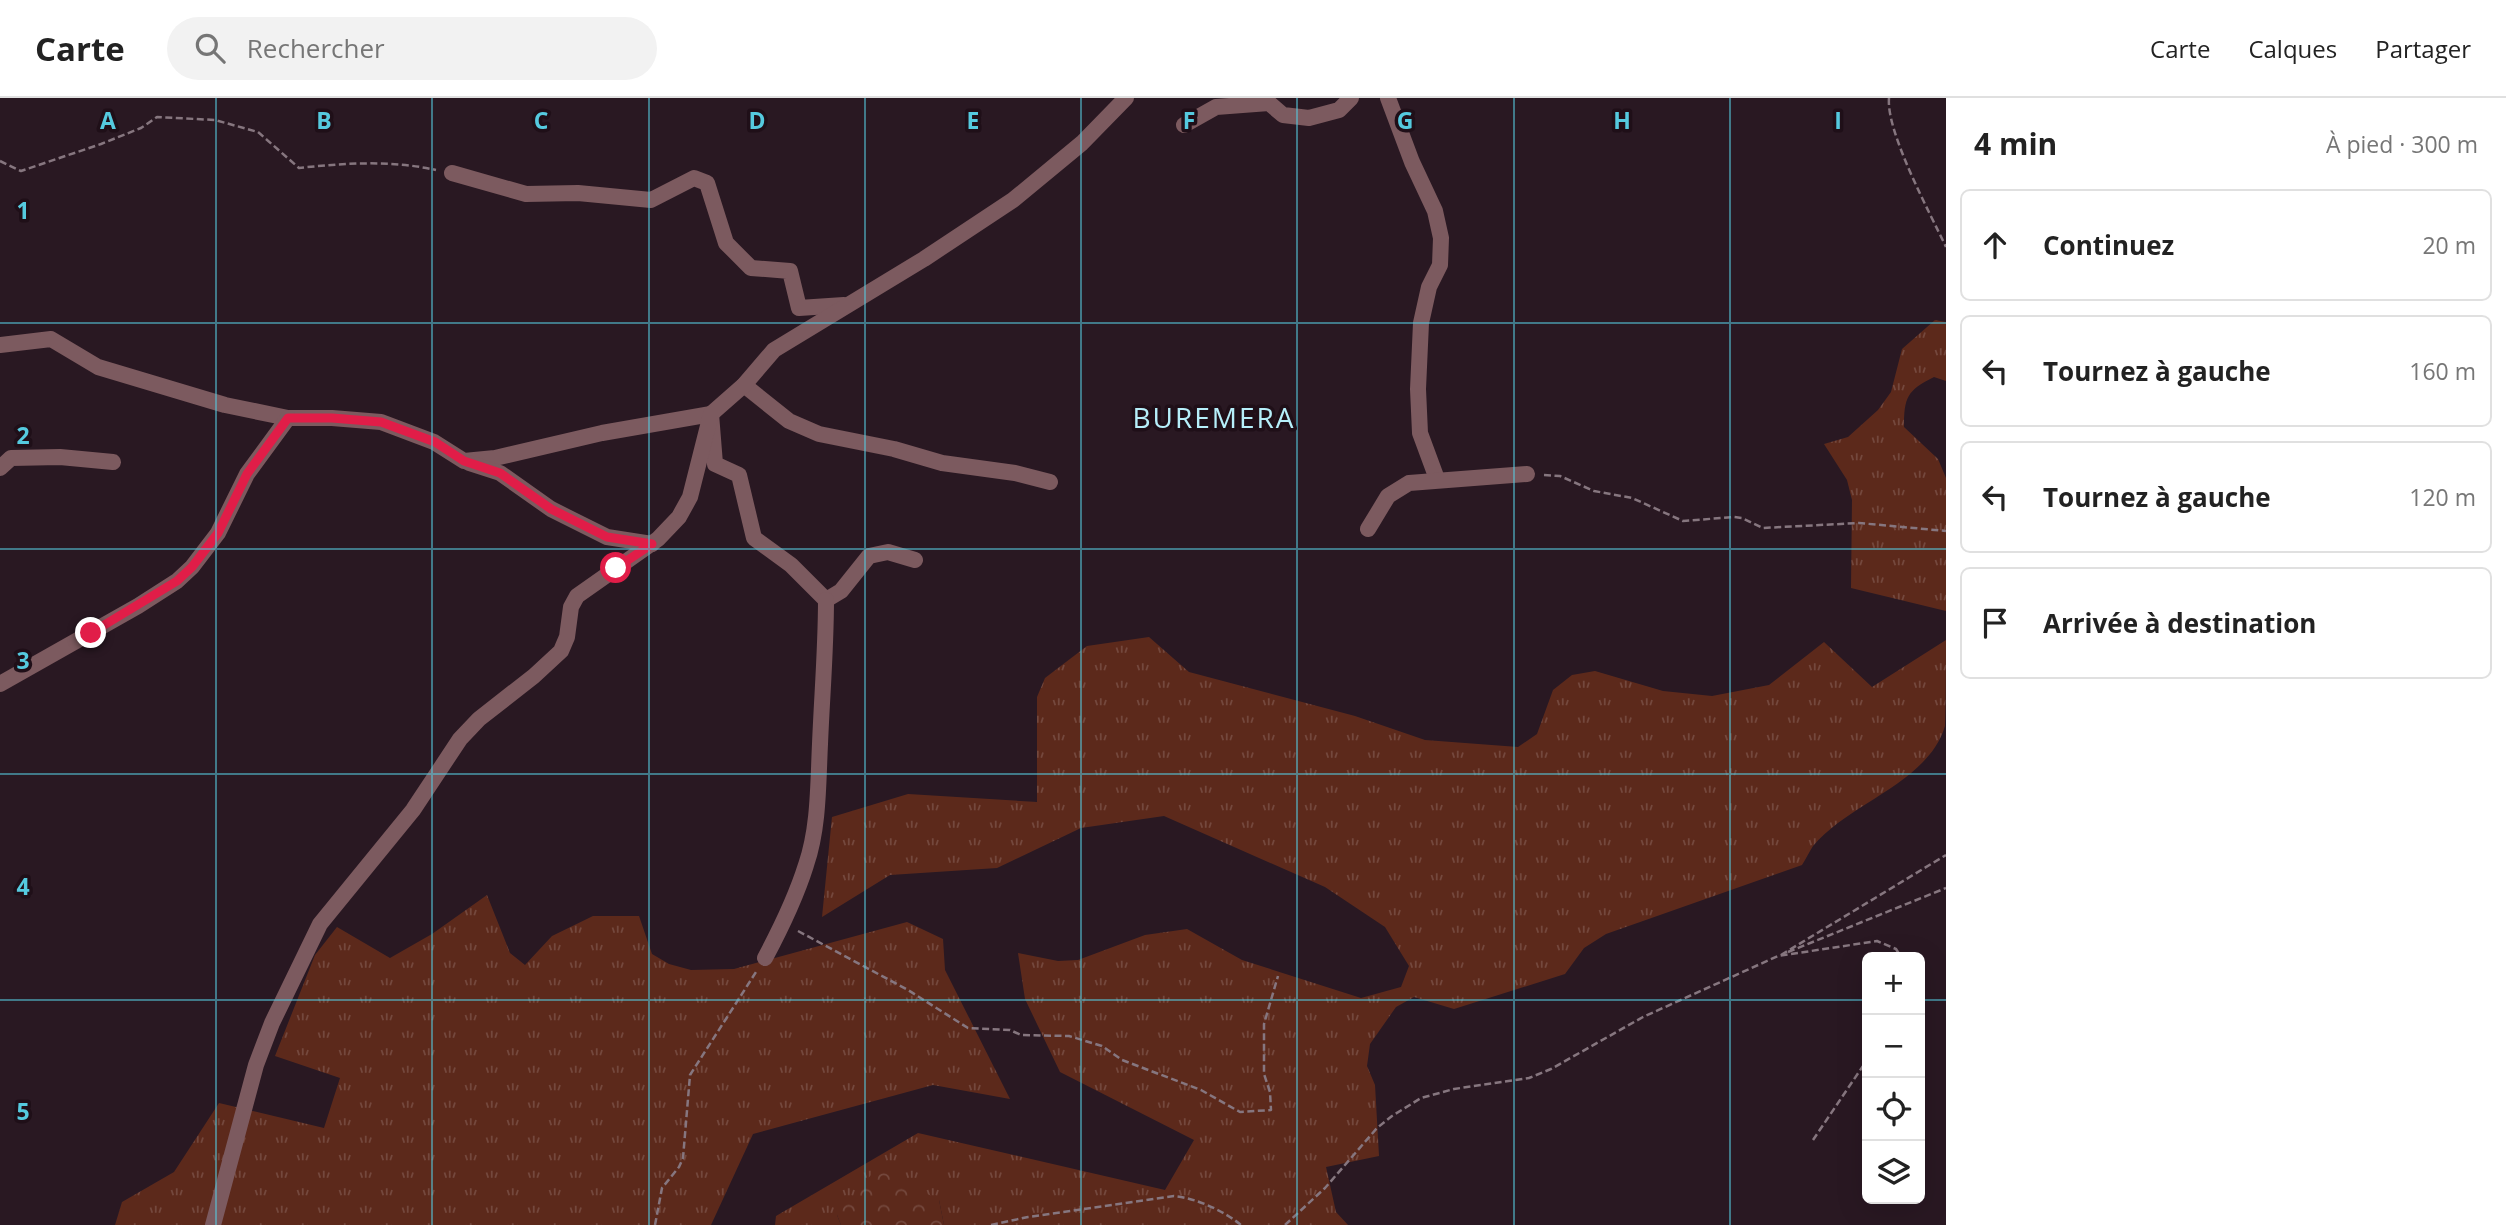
<!DOCTYPE html>
<html lang="fr">
<head>
<meta charset="utf-8">
<style>
	body { margin:0; font-family:"Open Sans",sans-serif; background:#f2f2f2; color:#222 }
	.controls { position:absolute; right:21px; bottom:21px; display:grid; overflow:hidden; border-radius:10px; box-shadow:0 7px 28px #0002 }
	.controls button { width:63px; height:63px; display:grid; place-items:center; padding:0; border:0; border-bottom:2px solid #e0e0e0; background:#fff; color:#222; font:35px sans-serif }
	.stop { position:absolute; width:21px; height:21px; margin:-16px; border:5px solid #e11d48; border-radius:50%; background:#fff }
	.stop.end { background:#e11d48; border-color:#fff; box-shadow:0 2px 7px #0008 }
	.list { margin:0; padding:0; list-style:none }
	h2 { display:flex; justify-content:space-between; align-items:center; height:91px; margin:0; padding:0 28px; font-size:30px }
	h2 small { font-size:23px; font-weight:400; color:#767676 }
	.list li { display:grid; grid-template-columns:46px 1fr auto; gap:21px; align-items:center; box-sizing:border-box; height:112px; margin:0 14px 14px; padding:0 14px; border:2px solid #e0e0e0; border-radius:10px }
	.list b { display:block; font-size:26px; white-space:nowrap }
	.list em { font-size:23px; font-style:normal; color:#767676 }
	.icon { flex:none; width:38px; height:38px; fill:none; stroke:currentColor; stroke-width:2; stroke-linecap:round; stroke-linejoin:round }
	.map { position:relative; flex:none; width:1946px; height:1127px; overflow:hidden }
	header { display:flex; align-items:center; gap:42px; box-sizing:border-box; height:98px; padding:0 35px; background:#fff; border-bottom:2px solid #e0e0e0 }
	header strong { font-size:33px }
	nav { display:flex; gap:38px; margin-inline-start:auto; font-size:24px }
	.search { width:490px; height:63px; background:#f2f2f2; display:flex; align-items:center; gap:18px; box-sizing:border-box; padding:0 24px; border-radius:38px; color:#767676; font-size:26px }
	main { display:flex }
	aside { flex:1; background:#fff }
	.map>svg:first-child { display:block }
	.grass { fill:url(#grass-tufts) }
	.forest { fill:url(#forest-crowns) }
	.lines { fill:none; stroke-linecap:round; stroke-linejoin:round }
	.path { stroke:#86767f; stroke-width:2.5; stroke-dasharray:7 3.5; stroke-linecap:butt }
	.street { stroke:#7c5a5f; stroke-width:16 }
	.route { stroke:#e11d48; stroke-width:9 }
	.grid { fill:none; stroke:#55cadf; stroke-width:2; stroke-opacity:0.55 }
	.labels { text-anchor:middle; stroke-width:7; stroke-linejoin:round; paint-order:stroke }
	.quarter-label { font-size:28px; letter-spacing:2px; fill:#b6effa; stroke:#1f0f18 }
	.grid-label { font-size:23px; text-anchor:middle; font-weight:bold; fill:#55cadf; stroke:#1f0f18; stroke-width:7; stroke-linejoin:round; paint-order:stroke }
</style>
</head>
<body>
<header>
<strong>Carte</strong>
<div class="search"><svg class="icon" aria-label="search" viewBox="0 0 24 24"><circle cx="10" cy="10" r="6"/><path d="M15 15l6 6"/></svg>Rechercher</div>
<nav><a>Carte</a><a>Calques</a><a>Partager</a></nav>
</header>
<main>
<div class="map">
<svg width="1946" height="1127" viewBox="0 0 1946 1127">
	<defs>
		<pattern id="grass-tufts" width="24" height="20" patternUnits="userSpaceOnUse" patternTransform="scale(1.75)"><rect width="24" height="20" fill="#5c291b"/><path d="M3 7l-1-3M5 7V3M7 7l1-3M15 17l-1-3M17 17v-4M19 17l1-3" fill="none" stroke="#74483d"/></pattern>
		<pattern id="forest-crowns" width="20" height="18" patternUnits="userSpaceOnUse" patternTransform="scale(1.75)"><rect width="20" height="18" fill="#5c291b"/><path d="M2 6a3 3 0 1 1 6 0M12 15a3 3 0 1 1 6 0" fill="none" stroke="#74483d"/></pattern>
	</defs>
	<rect width="100%" height="100%" fill="#291822"/>
	<g class="grass">
		<path d="M1935,222L1946,224V283L1934,279C1907,292 1904,300 1904,329L1938,361L1946,380V513L1851,490L1852,402L1847,382L1824,346L1848,339L1878,312L1891,294L1902,251Z"/>
		<path d="M1149,539L1189,574L1355,618L1425,642L1518,649L1537,636L1553,592L1572,577L1595,573L1663,593L1712,598L1769,587L1824,544L1872,589L1946,542C1946,562 1946,612 1945,628C1928,685 1850,704 1813,748C1809,754 1806,761 1802,767L1606,836L1584,850L1565,876L1454,911L1414,899L1396,909L1370,946L1367,968L1375,987L1379,1058L1326,1069L1336,1114L1348,1127H944L939,1102L837,1117L841,1127H775L776,1118L918,1035L1165,1092L1194,1042L1060,974L1025,901L1018,855L1058,863L1078,862L1145,837L1187,831L1242,862L1361,900L1401,889L1409,868L1385,829L1325,789L1164,718L1081,730L997,770L890,777L822,819L832,719L908,696L1037,704V599L1045,580L1087,548Z"/>
		<path d="M487,797L510,855L525,867L552,838L593,818H639L652,856L669,866L691,872L734,871L907,824L943,841L945,872L1010,1001L933,987L753,1036L711,1127H115L122,1104L174,1074L219,1005L324,1030L340,980L275,958L315,857L337,829L390,860L432,836Z"/>
	</g>
	<path class="forest" d="M877,1070L939,1102L944,1127H841L837,1117Z"/>
	<g class="lines">
		<g class="path">
			<path d="M1889,0C1886,34 1930,115 1946,149"/>
			<path d="M0,63L21,73L101,46L141,30L157,19L215,22L258,34L299,70C345,65 391,62 436,72"/>
			<path d="M1544,377L1560,378L1594,393L1632,400L1683,423L1734,419L1742,420L1763,430L1859,425L1946,433"/>
			<path d="M798,833L908,892L968,930L1010,932L1021,937L1069,938L1102,948L1122,962L1201,992L1240,1014L1271,1012L1270,994L1264,976V926L1278,878"/>
			<path d="M1788,854L1946,790"/>
			<path d="M1781,857L1946,757"/>
			<path d="M1813,1042L1867,962"/>
			<path d="M655,1127L662,1090L679,1069L683,1060L690,977L756,874"/>
			<path d="M991,1127L1028,1119L1174,1098C1196,1100 1224,1113 1241,1127"/>
			<path d="M1285,1127L1325,1090L1377,1030L1392,1018L1421,1000L1454,991L1529,980L1551,971L1643,919L1778,858L1877,843L1896,851L1901,859"/>
		</g>
		<g class="street">
			<path d="M1388,0L1412,64L1435,113L1441,140L1440,167L1429,189L1421,225L1418,291L1420,335L1437,381"/>
			<path d="M1184,27L1216,9L1269,5L1283,17L1309,20L1339,12L1351,0"/>
			<path d="M452,75L526,96L578,95L651,102L694,80L707,85L726,145L751,170L790,173L799,210L844,207"/>
			<path d="M0,247L51,241L98,269L225,307L288,320H332L381,324L434,344L464,363L495,360L602,335L711,316L715,366L739,377L754,440L791,467L826,502L841,493L869,458L888,454L915,462"/>
			<path d="M744,287L789,323L819,336L894,351L942,365L1015,375L1050,384"/>
			<path d="M469,365L500,375L551,411L607,439L652,446"/>
			<path d="M0,370L11,360L60,359L113,364"/>
			<path d="M1368,431L1388,398L1409,385L1527,376"/>
			<path d="M0,586L138,508L177,483L192,469L218,435L247,376L288,320"/>
			<path d="M765,860C781,830 796,799 806,767C819,729 818,686 820,646C822,597 826,550 826,502"/>
			<path d="M213,1127L256,967L272,925L320,826L413,712L460,641L479,621L534,578L561,553L567,539L571,509L577,498L658,441L679,419L690,399L711,316L744,287L774,252L924,161L1013,102L1082,45L1126,0"/>
		</g>
	</g>
	<g class="lines">
		<path class="route" d="M91,535L177,483L192,469L218,435L247,376L288,320H332L381,324L435,344L464,363L500,375L551,411L607,439L652,446L616,470"/>
	</g>
	<path class="grid" d="M216,0V1127M432,0V1127M649,0V1127M865,0V1127M1081,0V1127M1297,0V1127M1514,0V1127M1730,0V1127M0,225H1946M0,451H1946M0,676H1946M0,902H1867M1920,902H1946"/>
	<g class="labels">
		<g class="quarter-label">
			<text x="1214" y="330">BUREMERA</text>
		</g>
	</g>
	<g class="grid-label">
		<text x="108" y="31">A</text>
		<text x="324" y="31">B</text>
		<text x="541" y="31">C</text>
		<text x="757" y="31">D</text>
		<text x="973" y="31">E</text>
		<text x="1189" y="31">F</text>
		<text x="1405" y="31">G</text>
		<text x="1622" y="31">H</text>
		<text x="1838" y="31">I</text>
		<text x="23" y="121">1</text>
		<text x="23" y="346">2</text>
		<text x="23" y="571">3</text>
		<text x="23" y="797">4</text>
		<text x="23" y="1022">5</text>
	</g>
</svg>
<div class="controls">
<button>+</button>
<button>−</button>
<button><svg class="icon" aria-label="locate" viewBox="0 0 24 24"><circle cx="12" cy="12" r="6"/><path d="M12 2v4M12 18v4M2 12h4M18 12h4"/></svg></button>
<button><svg class="icon" aria-label="layers" viewBox="0 0 24 24"><path d="M12 4l9 5-9 5-9-5zM3 14l9 5 9-5"/></svg></button>
</div>
<div class="stop" style="left:616px;top:470px"></div>
<div class="stop end" style="left:91px;top:535px"></div>
</div>
<aside>
<h2>4 min<small>À pied · 300 m</small></h2>
<ul class="list">
<li><svg class="icon" aria-label="ahead" viewBox="0 0 24 24"><path d="M12 20V5M6 11l6-6 6 6"/></svg><div><b>Continuez</b></div><em>20 m</em></li>
<li><svg class="icon" aria-label="left" viewBox="0 0 24 24"><path d="M17 20v-9H6M10 6l-5 5 5 5"/></svg><div><b>Tournez à gauche</b></div><em>160 m</em></li>
<li><svg class="icon" aria-label="left" viewBox="0 0 24 24"><path d="M17 20v-9H6M10 6l-5 5 5 5"/></svg><div><b>Tournez à gauche</b></div><em>120 m</em></li>
<li><svg class="icon" aria-label="arrive" viewBox="0 0 24 24"><path d="M6 21V4h12l-3 4 3 4H6"/></svg><div><b>Arrivée à destination</b></div></li>
</ul>
</aside>
</main>
</body>
</html>
